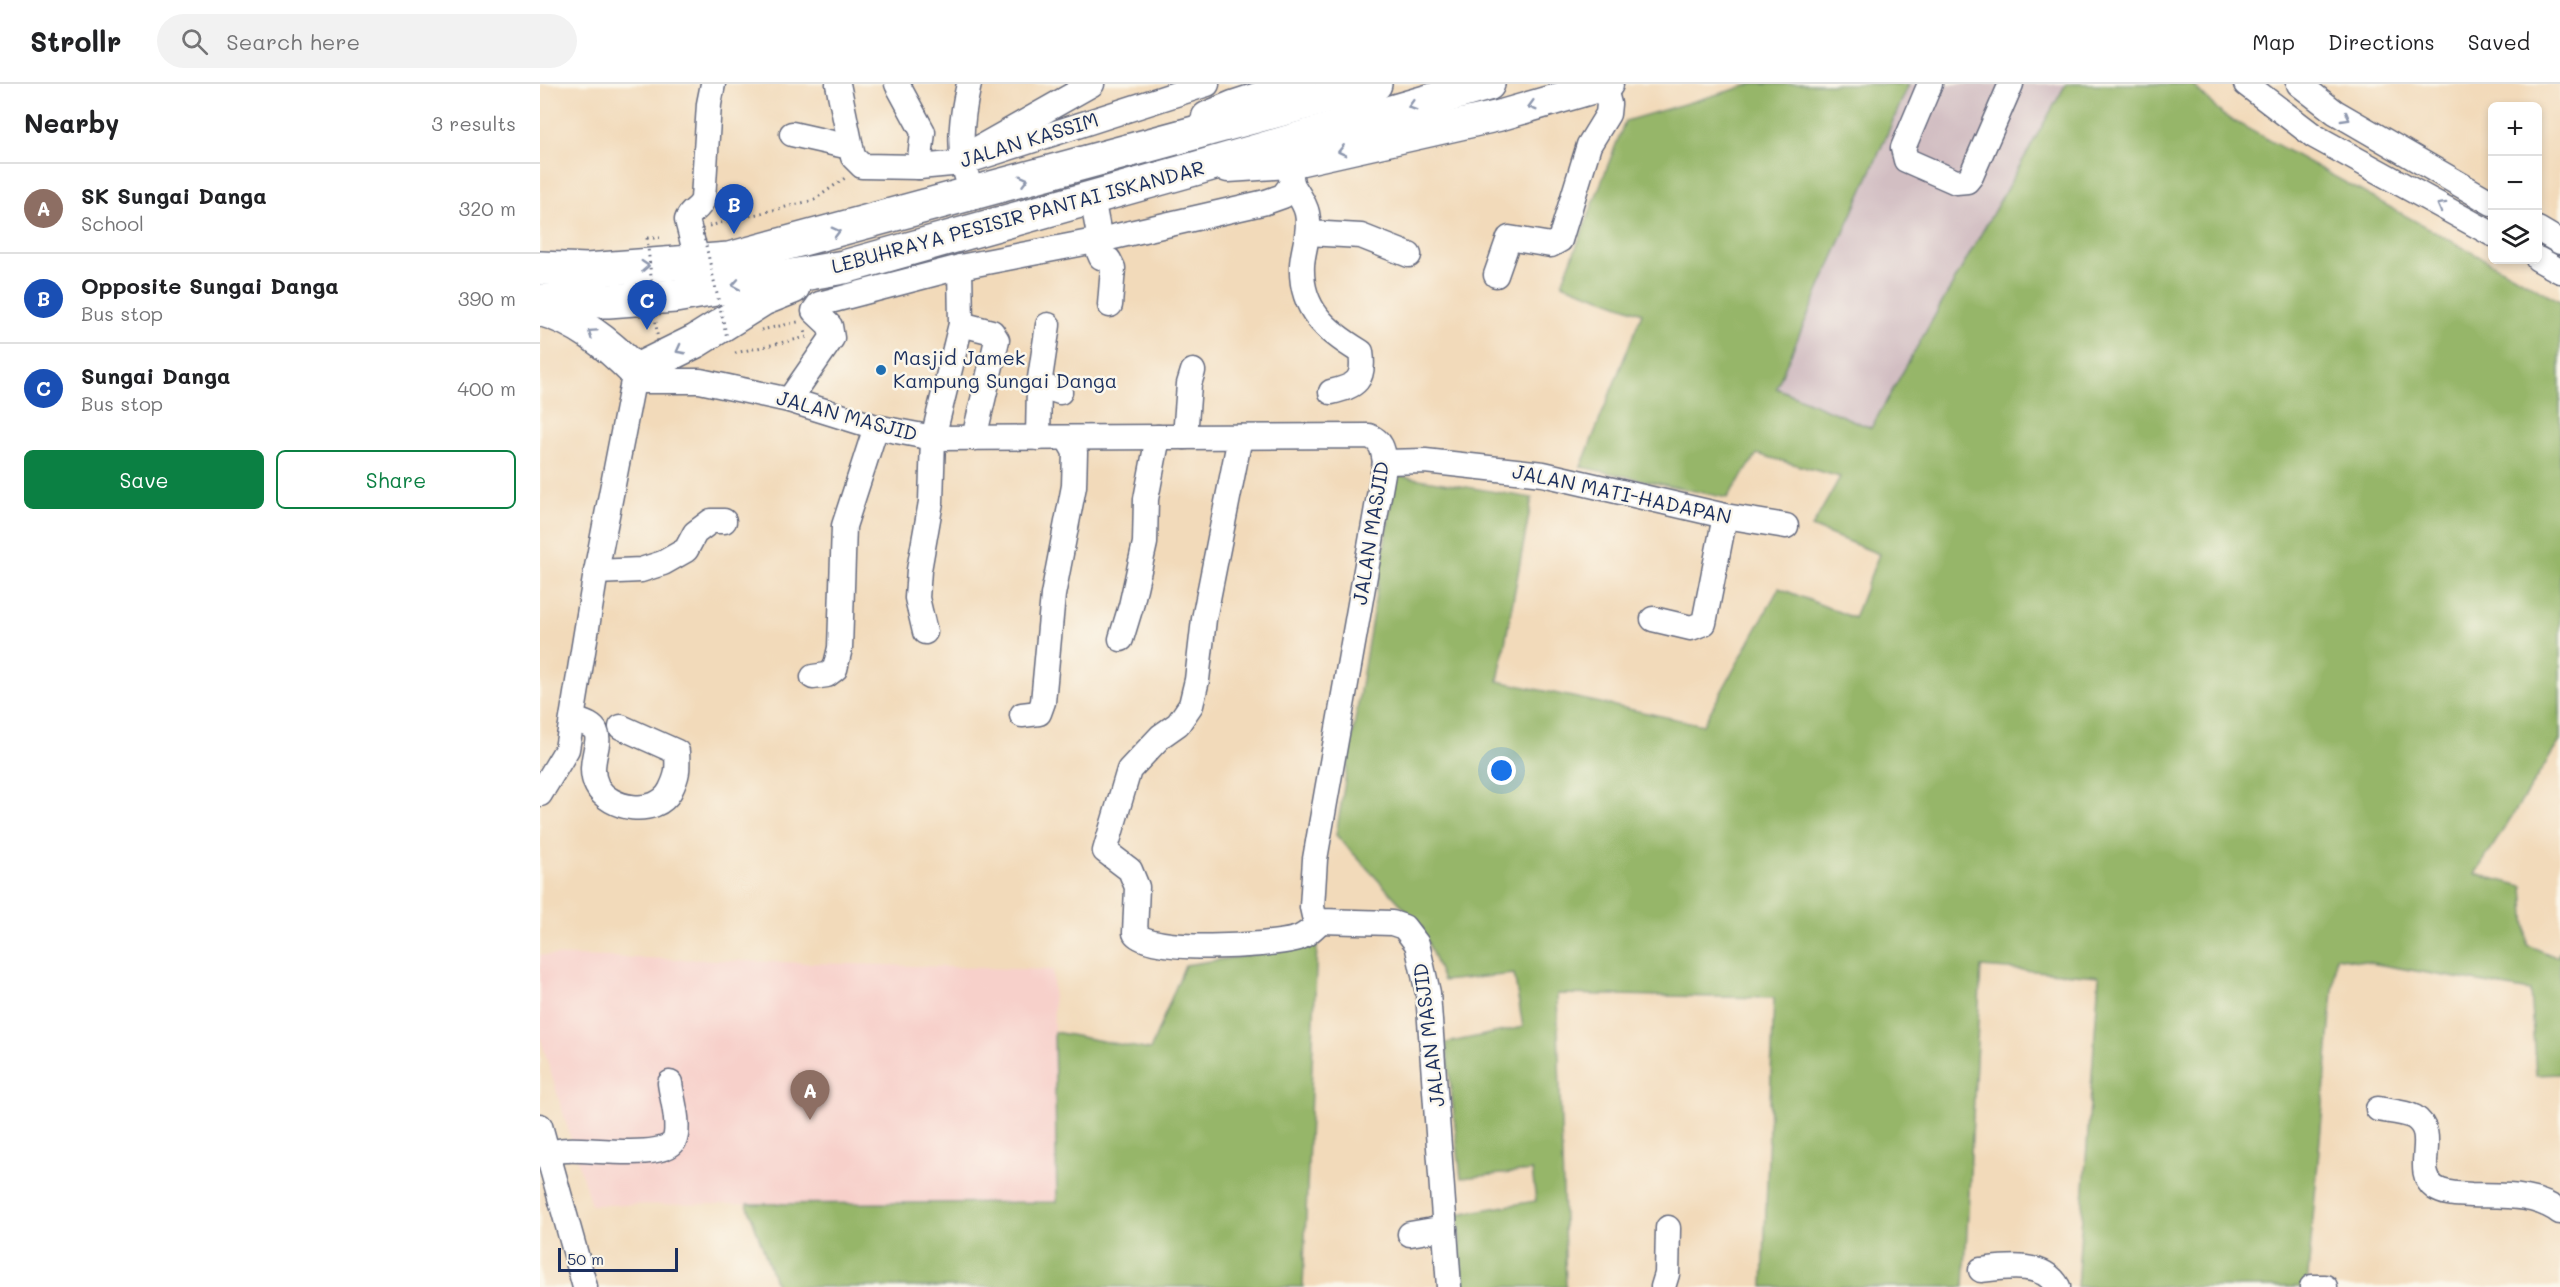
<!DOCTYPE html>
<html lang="en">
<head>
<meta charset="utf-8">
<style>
	body { margin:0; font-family:Mali,sans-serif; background:#f2f2f2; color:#202124 }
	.controls { position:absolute; right:18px; top:18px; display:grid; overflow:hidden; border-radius:9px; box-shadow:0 3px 9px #0003 }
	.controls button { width:54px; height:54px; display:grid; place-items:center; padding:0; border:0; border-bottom:2px solid #e0e0e0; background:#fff; color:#202124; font:30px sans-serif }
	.scale { position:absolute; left:18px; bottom:15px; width:120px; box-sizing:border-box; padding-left:6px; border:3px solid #1b2f5e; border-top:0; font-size:16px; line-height:21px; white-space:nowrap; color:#1b2f5e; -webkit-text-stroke:4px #fbf7ec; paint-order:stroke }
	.you { position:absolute; left:962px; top:687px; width:21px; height:21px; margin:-15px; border:4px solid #fff; border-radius:50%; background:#1a73e8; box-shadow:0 0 0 9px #1a73e833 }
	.badge { display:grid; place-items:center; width:39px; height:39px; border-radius:50%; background:#0b8043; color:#fff; font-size:20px; font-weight:700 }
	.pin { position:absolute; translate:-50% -50px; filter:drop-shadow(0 2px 3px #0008) }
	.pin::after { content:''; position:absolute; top:32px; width:21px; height:18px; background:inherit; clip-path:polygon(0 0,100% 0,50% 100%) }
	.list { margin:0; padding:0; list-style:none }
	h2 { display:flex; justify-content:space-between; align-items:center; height:78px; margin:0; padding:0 24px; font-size:26px }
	h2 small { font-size:20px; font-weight:400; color:#757577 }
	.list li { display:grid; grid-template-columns:39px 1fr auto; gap:18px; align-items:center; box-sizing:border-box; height:90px; padding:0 24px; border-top:2px solid #e0e0e0 }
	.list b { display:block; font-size:22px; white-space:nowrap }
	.list p { margin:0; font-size:20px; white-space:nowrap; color:#757577 }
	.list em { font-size:20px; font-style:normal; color:#757577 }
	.actions { display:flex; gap:12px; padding:18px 24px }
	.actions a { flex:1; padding:14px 0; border:2px solid #0b8043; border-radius:9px; text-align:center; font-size:21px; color:#0b8043 }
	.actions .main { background:#0b8043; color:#fff }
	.icon { flex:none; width:33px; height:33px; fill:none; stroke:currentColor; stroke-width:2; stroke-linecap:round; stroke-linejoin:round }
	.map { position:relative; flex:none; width:2020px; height:1203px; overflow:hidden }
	header { display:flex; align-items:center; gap:36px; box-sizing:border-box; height:84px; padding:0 30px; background:#fff; border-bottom:2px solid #e0e0e0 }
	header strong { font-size:28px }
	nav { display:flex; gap:33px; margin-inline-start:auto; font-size:21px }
	.search { width:420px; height:54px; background:#f2f2f2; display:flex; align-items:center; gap:15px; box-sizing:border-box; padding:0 21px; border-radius:33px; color:#757577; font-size:22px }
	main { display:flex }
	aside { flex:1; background:#fff }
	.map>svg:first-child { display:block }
	.built { fill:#f7d0ca }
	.industrial { fill:#d2bec2 }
	.forest { fill:#96b669; stroke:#587264; stroke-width:1.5 }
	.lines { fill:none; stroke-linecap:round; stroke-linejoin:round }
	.minor-casing { stroke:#666b7e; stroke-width:27 }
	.major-casing { stroke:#666b7e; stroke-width:33 }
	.highway-casing { stroke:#666b7e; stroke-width:36 }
	.path { stroke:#666b7e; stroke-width:3; stroke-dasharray:1.5 4.5; stroke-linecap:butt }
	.minor { stroke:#fff; stroke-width:24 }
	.major { stroke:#fff; stroke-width:30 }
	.highway { stroke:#fff; stroke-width:33 }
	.path-bridge { stroke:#666b7e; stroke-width:3; stroke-dasharray:1.5 4.5; stroke-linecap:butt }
	.oneway { stroke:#8d97ae }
	.poi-dot { fill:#1f6fb2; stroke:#fbf7ec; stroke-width:2 }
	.labels { text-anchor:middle; stroke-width:5; stroke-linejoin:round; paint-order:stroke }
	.street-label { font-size:20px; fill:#1b2f5e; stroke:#fbf7ec }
	.poi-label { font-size:20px; fill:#1b2f5e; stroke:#fbf7ec; text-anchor:start }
</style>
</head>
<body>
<header>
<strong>Strollr</strong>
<div class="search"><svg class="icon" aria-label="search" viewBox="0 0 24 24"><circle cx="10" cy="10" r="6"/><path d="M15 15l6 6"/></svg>Search here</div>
<nav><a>Map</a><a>Directions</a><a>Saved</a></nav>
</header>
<main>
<aside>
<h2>Nearby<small>3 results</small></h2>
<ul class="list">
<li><span class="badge" style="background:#8d6e63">A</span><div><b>SK Sungai Danga</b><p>School</p></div><em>320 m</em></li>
<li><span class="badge" style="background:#1a4fb4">B</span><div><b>Opposite Sungai Danga</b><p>Bus stop</p></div><em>390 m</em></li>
<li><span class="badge" style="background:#1a4fb4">C</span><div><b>Sungai Danga</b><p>Bus stop</p></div><em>400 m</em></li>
</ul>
<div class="actions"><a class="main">Save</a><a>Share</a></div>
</aside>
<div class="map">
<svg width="2020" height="1203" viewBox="0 0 2020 1203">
	<rect width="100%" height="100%" fill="#fbf7ec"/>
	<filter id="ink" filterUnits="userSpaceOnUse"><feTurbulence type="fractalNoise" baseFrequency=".0167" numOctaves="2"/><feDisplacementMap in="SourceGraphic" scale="12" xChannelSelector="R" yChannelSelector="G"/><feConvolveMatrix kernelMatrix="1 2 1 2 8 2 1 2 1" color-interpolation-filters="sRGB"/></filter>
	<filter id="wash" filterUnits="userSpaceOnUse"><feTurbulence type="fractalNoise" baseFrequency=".008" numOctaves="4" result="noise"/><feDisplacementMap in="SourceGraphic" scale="24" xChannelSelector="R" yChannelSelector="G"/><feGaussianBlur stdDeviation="1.35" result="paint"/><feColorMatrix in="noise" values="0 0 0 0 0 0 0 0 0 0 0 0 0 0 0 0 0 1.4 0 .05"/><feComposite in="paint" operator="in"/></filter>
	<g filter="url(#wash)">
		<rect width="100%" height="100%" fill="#f2daba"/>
		<path class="built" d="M0,871L513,886L517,1118L51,1121L0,953Z"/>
		<path class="industrial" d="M1369,0H1527L1461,128L1331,344L1236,304Z"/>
		<g class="forest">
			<path d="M1213,0H1369L1236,304L1331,344L1526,0H1652L1683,31L2020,217V657L1935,790L1983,802L1987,861L2016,873L2020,868V990L1996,991L1990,907L1796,873L1767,1203H1537L1559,892L1441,883L1424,1203H1223L1234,914L1017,910L1026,1203H923L918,1130L996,1117L992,1087L921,1094L906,959L983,943L974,890L903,897L882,843L796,751L856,391L992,414L958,597L1163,641L1239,504L1314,534L1339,470L1272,443L1300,393L1217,370L1187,414L1041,383L1102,229L1022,200L1085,37Z"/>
			<path d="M777,861L763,1203H237L207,1120L517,1118L514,948L610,966L645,881Z"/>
		</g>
	</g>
	<g filter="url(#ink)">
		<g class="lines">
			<g class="minor-casing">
				<g id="minor">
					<path d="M298,0L313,73L322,82L379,83L422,79L667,0"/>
					<path d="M357,0L383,48L379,83"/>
					<path d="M1390,0L1363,64L1366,76L1416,98L1427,97L1431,92L1471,0"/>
					<path d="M1706,0L1774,52L1952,150"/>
					<path d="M1759,0L1795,28L1952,119"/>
					<path d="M252,50L310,63"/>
					<path d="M439,64L552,0"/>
					<path d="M427,93C417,64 422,30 429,0"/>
					<path d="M752,100C757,109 765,119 767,129C771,147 763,164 762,181C760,225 786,247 821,268C825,296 817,302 791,308"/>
					<path d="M552,114L560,156L558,166L561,173L569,176L573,184L570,221"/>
					<path d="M1998,145L2020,158"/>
					<path d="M768,149L821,152L869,171"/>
					<path d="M1998,175L2020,187"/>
					<path d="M158,179L147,136C150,126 160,126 163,115L169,20L173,0"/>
					<path d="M956,191L969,154L1011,161L1020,156L1049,61L1068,30L1069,20L1064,1"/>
					<path d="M421,240L452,248L457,256L434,354"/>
					<path d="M94,297H160L249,316L336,343L393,354L829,352C842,357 843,366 845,378L775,775L772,823L774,832L781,837L852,839L864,843L877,860L888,909L909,1203"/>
					<path d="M499,301L520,308"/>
					<path d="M249,316L292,254L290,242L274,227L279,220L420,183L560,156L726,118L743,112L752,100L749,79"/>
					<path d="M645,353L649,300L653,287"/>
					<path d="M700,353L664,535L657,596L651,621L638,640L621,652L589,686L565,767L590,786L597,803L595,849C609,870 729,862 755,855C765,853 773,844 781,837"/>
					<path d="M498,354L499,301L508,241"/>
					<path d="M845,378L885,377L1003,390L1185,432L1246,442"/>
					<path d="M56,488L101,486L123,479L146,466L155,449L171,437H184"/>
					<path d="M1113,535L1151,544L1164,539L1185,432"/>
					<path d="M385,548L377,514L379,486L391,418L393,354L421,240L420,183"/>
					<path d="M581,555L591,522L605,459L606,415L618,353"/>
					<path d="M273,593L287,591L295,585L300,564L304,442L336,343"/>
					<path d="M482,631L499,629L503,618L513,511L534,402L535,368L527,354"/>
					<path d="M33,635C40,638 53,640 56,648C62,660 46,681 57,702C69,726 116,733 130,707C138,691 138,686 137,668L81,643"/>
					<path d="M0,710L27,665L56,488L95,287"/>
					<path d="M1838,1025C1848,1027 1865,1028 1874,1033C1901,1050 1871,1086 1895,1104C1906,1111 1919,1110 1931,1111C1962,1112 1994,1109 2020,1128"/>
					<path d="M0,1042L45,1203"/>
					<path d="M9,1069C15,1068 21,1066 27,1066C47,1064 128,1077 135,1055C140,1039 132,1015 130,999"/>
					<path d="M870,1150L905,1144"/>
					<path d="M1441,1186C1466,1183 1504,1177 1518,1203"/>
					<path d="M1123,1203L1127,1190L1128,1144"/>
					<path d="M1772,1203H1785"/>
				</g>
			</g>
			<g class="major-casing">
				<g id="major">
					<path d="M667,33L693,22L760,0"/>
					<path d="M688,83L749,79L958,32L1068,0"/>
				</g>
			</g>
			<g class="highway-casing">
				<g id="highway">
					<path d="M0,184L47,186L189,175L835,0"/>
					<path d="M0,217H68L135,212L304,183L654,85L948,0"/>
					<path d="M0,225C39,236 67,259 95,287L156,257L223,215L253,203"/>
				</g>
			</g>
			<g class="path">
				<path d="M169,142L274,116L305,94"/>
				<path d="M107,154H120"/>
				<path d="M221,246L258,238"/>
				<path d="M195,269L267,253L265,247"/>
			</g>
			<use href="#minor" class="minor"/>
			<use href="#major" class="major"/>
			<use href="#highway" class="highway"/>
			<g class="path-bridge">
				<path d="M162,144L187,254"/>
				<path d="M107,154L118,259"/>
			</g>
		</g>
		<defs><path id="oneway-chevron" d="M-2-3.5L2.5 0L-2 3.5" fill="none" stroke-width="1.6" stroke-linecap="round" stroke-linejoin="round" transform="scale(1.5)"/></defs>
		<g class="oneway">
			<use href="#oneway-chevron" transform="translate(872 22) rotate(164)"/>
			<use href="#oneway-chevron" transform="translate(992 22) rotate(164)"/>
			<use href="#oneway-chevron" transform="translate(1806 34) rotate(30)"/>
			<use href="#oneway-chevron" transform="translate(802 67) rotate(167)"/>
			<use href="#oneway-chevron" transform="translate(484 96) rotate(-15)"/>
			<use href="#oneway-chevron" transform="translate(1901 122) rotate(-151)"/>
			<use href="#oneway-chevron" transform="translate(296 148) rotate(-15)"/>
			<use href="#oneway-chevron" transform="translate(105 182) rotate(-3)"/>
			<use href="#oneway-chevron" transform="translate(196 201) rotate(170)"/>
			<use href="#oneway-chevron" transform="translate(52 249) rotate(-145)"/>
			<use href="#oneway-chevron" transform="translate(140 266) rotate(152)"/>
		</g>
	</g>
	<circle class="poi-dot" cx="341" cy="286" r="6"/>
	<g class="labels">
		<g class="street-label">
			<text transform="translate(489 56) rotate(-17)" y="7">JALAN KASSIM</text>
			<text transform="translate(478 133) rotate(-15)" y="7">LEBUHRAYA PESISIR PANTAI ISKANDAR</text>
			<text transform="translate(307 332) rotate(15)" y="7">JALAN MASJID</text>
			<text transform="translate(1082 410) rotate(12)" y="7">JALAN MATI-HADAPAN</text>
			<text transform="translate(831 449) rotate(-81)" y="7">JALAN MASJID</text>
			<text transform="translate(889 951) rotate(-97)" y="7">JALAN MASJID</text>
		</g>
		<g class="poi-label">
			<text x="353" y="281">Masjid Jamek<tspan x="353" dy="23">Kampung Sungai Danga</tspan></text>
		</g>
	</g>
</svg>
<div class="controls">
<button>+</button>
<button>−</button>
<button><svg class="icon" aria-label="layers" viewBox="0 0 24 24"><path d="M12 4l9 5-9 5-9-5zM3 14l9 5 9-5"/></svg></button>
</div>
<div class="scale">50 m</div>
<div class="you"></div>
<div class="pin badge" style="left:270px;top:1036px;background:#8d6e63">A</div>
<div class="pin badge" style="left:194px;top:150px;background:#1a4fb4">B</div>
<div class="pin badge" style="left:107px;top:246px;background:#1a4fb4">C</div>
</div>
</main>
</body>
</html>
